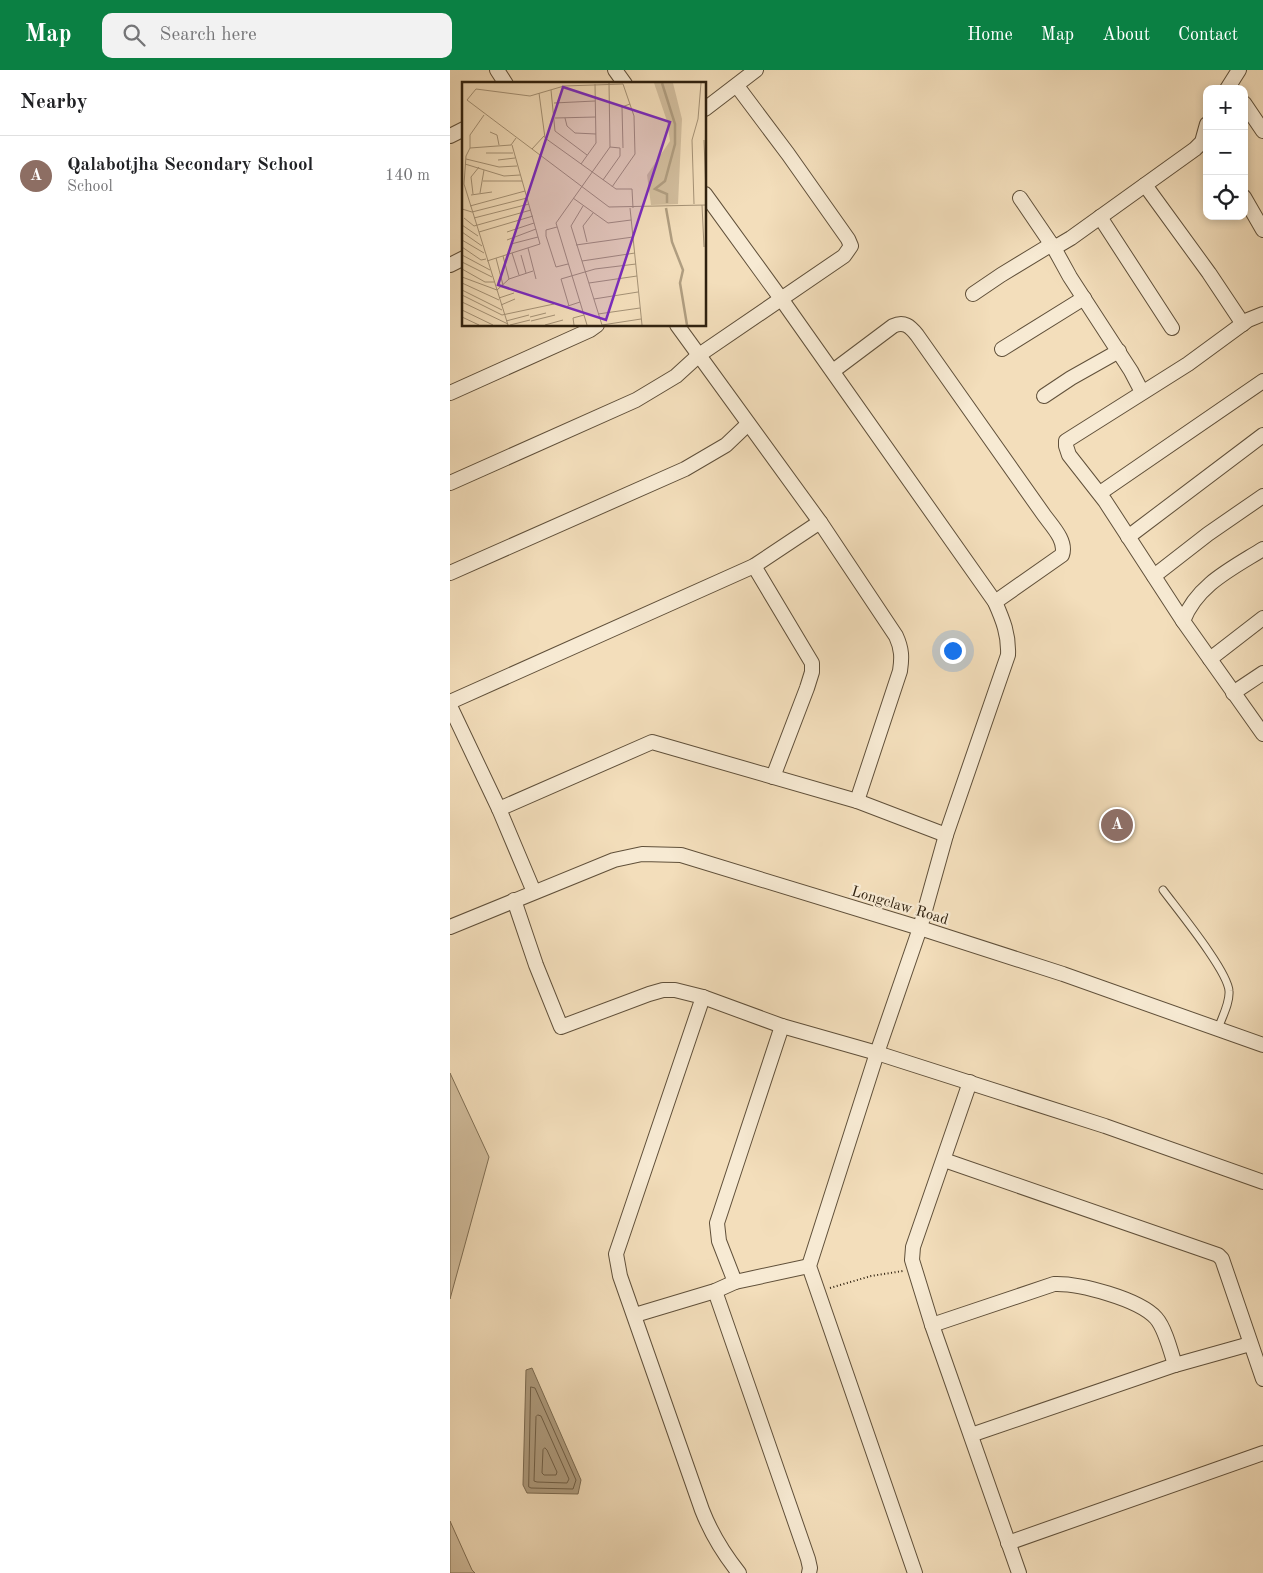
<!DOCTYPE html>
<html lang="en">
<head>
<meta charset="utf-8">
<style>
	body { margin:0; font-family:"Old Standard TT",serif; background:#f2f2f2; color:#202124 }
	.controls { position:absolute; right:15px; top:15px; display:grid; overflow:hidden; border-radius:10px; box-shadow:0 2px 8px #0003 }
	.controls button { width:45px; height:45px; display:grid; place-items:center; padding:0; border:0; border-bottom:1px solid #e0e0e0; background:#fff; color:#202124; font:25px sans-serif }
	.you { position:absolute; left:502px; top:580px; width:18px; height:18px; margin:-12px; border:4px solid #fff; border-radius:50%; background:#1a73e8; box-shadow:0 0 0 8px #1a73e833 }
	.badge { display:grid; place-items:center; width:32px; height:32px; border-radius:50%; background:#0b8043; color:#fff; font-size:16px; font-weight:700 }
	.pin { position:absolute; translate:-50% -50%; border:2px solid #fff; box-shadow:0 1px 5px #0006 }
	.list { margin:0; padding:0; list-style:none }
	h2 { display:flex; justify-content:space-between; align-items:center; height:65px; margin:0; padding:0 20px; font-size:21px }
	h2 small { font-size:16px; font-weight:400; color:#757577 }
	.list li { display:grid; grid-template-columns:32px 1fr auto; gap:15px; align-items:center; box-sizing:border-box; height:80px; padding:0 20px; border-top:1px solid #e0e0e0 }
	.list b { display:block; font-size:19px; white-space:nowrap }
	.list p { margin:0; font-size:16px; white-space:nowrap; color:#757577 }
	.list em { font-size:16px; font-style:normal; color:#757577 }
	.icon { flex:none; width:28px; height:28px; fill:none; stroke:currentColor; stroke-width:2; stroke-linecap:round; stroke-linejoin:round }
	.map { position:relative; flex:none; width:813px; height:1503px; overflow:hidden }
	header { display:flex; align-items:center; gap:30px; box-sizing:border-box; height:70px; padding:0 25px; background:#0b8043; color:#fff }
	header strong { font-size:24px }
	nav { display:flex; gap:28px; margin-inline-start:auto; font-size:18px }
	.search { width:350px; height:45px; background:#f2f2f2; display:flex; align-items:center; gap:12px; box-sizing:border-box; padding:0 18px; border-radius:10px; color:#757577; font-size:19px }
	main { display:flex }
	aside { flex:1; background:#fff }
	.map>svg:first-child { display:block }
	.green { fill:#d2be9e; stroke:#807056 }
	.water { fill:#b09e81; stroke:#7c6c53 }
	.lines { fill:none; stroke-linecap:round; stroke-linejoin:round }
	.shore { stroke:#706048; stroke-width:1 }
	.lane-casing { stroke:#60503a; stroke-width:9 }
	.street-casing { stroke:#60503a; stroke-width:16 }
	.path { stroke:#2f210f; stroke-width:2; stroke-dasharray:1 2.5; stroke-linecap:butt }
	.lane { stroke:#f7ead3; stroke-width:7 }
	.street { stroke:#f7ead3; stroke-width:14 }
	.labels { text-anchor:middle; stroke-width:4.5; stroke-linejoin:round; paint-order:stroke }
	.street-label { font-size:15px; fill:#2f210f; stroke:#f7ead3 }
	.inset-river { fill:none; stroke:#b09e81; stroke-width:2.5 }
	.inset-road { fill:none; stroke:#a59276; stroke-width:1 }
	.view { fill:#7b2cbf; fill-opacity:0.15; stroke:#7b2cbf; stroke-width:2.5 }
	.inset-edge { fill:none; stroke:#2f210f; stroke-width:2.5 }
</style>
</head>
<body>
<header>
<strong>Map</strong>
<div class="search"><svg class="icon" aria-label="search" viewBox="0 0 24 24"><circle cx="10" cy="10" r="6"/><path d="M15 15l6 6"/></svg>Search here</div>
<nav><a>Home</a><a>Map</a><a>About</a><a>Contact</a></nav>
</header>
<main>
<aside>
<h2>Nearby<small></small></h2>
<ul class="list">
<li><span class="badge" style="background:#8d6e63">A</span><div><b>Qalabotjha Secondary School</b><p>School</p></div><em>140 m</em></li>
</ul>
</aside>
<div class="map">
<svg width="813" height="1503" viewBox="0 0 813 1503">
	<rect width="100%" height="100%" fill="#f3debb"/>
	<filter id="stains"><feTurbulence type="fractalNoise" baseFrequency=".004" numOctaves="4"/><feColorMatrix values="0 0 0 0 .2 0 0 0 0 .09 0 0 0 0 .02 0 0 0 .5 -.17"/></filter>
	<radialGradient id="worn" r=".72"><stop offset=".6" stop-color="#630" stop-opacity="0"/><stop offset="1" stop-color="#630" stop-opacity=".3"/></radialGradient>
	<g class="green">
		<path d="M0,1003L39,1087L0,1229Z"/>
		<path d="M0,1451L22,1500L25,1503H0Z"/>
	</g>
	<path class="water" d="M82,1298L131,1410L128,1424L77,1423L73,1415L76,1300Z"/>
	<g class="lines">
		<g class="shore">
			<path d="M81,1317L85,1318L126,1410L123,1419L81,1418L79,1417Z"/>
			<path d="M88,1345L91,1346L119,1409L117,1413L87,1412L84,1411L86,1347Z"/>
			<path d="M95,1378L97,1380L107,1402L106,1405H94L92,1403L93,1380Z"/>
		</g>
		<g class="lane-casing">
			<path id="lane" d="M713,820C727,839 778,901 779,921C780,933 772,947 768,959"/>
		</g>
		<g class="street-casing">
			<g id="street">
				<path d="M47,0L56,14"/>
				<path d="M165,0L175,14"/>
				<path d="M777,19L789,0"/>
				<path d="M794,33L813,61"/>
				<path d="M255,39L306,0"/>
				<path d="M0,66L14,59"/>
				<path d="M695,115L759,203L793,254"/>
				<path d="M255,124L332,230L545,532C553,550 559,565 558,585L496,765L470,858L427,983L359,1196L465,1503"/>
				<path d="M794,127L813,160"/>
				<path d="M570,128L604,178L620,207L681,301L692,322"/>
				<path d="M650,147L722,258"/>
				<path d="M604,178L621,168L745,79L752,72L757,54"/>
				<path d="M0,195L14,188"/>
				<path d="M523,224L551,205L602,174"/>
				<path d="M813,244L798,250L738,294L616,371V376L619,385L655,431L733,551L813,664"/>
				<path d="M227,255L370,452L446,566C452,579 452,588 450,601L407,731"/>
				<path d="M552,279L634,228"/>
				<path d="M383,301L443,256C454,251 460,256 467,265L594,445C602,456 617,471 612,485L545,532"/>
				<path d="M0,323L140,260L147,255"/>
				<path d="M594,326L621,308L669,281"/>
				<path d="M0,413L186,330L226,306L249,285L394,186L401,176L398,169L338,84L287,16"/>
				<path d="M650,423L813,311"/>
				<path d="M678,467L813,365"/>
				<path d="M304,496L362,593V602L357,618L323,707"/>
				<path d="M0,503L235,399L276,375L298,354"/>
				<path d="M704,506L758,464L813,426"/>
				<path d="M733,551C747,515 781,499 813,479"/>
				<path d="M760,589L813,548"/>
				<path d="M783,623L813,603"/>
				<path d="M0,632L304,496L370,452"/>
				<path d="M0,636L49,739L84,822"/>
				<path d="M49,739L202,672L407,731L496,765"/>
				<path d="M64,830L86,895L111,957L199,924L213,920H225L253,927L332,956L427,983L655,1056L813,1112"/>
				<path d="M0,857L164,790L192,784L231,785L470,858L613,904L813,975"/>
				<path d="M253,927L166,1184L170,1206L252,1440C261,1463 273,1483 289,1503"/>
				<path d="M332,956L267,1153L269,1171L285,1212L359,1196"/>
				<path d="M520,1012L463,1177L462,1190L482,1255L569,1503"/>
				<path d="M494,1090L768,1185L772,1189L813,1309"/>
				<path d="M265,1221L358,1489L360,1498L359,1503"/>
				<path d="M185,1245L265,1221L285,1212"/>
				<path d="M482,1255L604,1214C629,1213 689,1229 706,1248C715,1258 721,1282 725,1295"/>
				<path d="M521,1365L725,1295L800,1274"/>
				<path d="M558,1473L813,1383"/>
			</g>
		</g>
		<path class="path" d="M380,1218L421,1206L453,1201"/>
		<use href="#lane" class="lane"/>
		<use href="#street" class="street"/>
	</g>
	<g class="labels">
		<g class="street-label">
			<text transform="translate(450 835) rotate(17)" y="5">Longclaw Road</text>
		</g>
	</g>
	<g transform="translate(12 12)">
		<rect width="244" height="244" fill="#f3debb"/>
		<path d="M192,1H211L220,37L216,122L189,123L185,93L208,59L205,39Z" fill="#d2be9e"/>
		<path class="inset-river" d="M200,1L213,42V62L203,99L193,107L205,112V121M204,126L210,160L221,188L218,201L225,243"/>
		<path class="inset-road" d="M89,8L93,49L125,73M77,11L83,56L154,107H170L171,126M92,21L133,19M93,36L134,35M103,36L105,44L113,51L134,52M28,50L35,53L37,63M242,58L244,111M8,66L4,74L2,102L46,243M8,66L49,63L54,56M8,66V53L22,33M161,66L160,25L168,22M70,67L82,54M24,71H51M4,77L37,85L55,84M36,78L53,76M3,82L42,94L58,93M119,82L134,61L133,2M141,98L158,74V66L148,65M21,99H60M150,105L173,72L172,34L161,2L102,4L68,14L14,7L5,18L147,125L244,123M18,111L22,88M11,112L9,95L17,85M9,113L30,110M111,116L146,141L169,138M232,122L230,58L236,37L239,1M240,123L242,165M8,124L63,109M121,124L109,144L140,243M168,126L180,243M0,127L10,130L65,116M2,136L12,144L69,128M12,136L67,122M0,143L16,154M95,145L84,148V154L94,185L106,182M0,150L20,164M17,150L71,134M45,150L72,141M0,158L22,171M45,158L74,147M125,160L121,144L131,131M49,162L76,155M114,163L171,155M0,165L19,178L24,177M66,166L74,197M50,171L57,193M0,173L28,188M59,173L64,191M41,174L47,197M34,176L41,203M25,179L78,162L50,63M120,179L173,171M0,180L30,195M0,187L23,200H32M0,195L35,208L47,197L71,189M0,201L37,218M127,201L175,194M0,208L40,228M0,213L40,233L92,222M37,216L52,211M132,217L176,210M0,220L46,242M39,223L53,217M107,224L99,197L133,187L174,182M103,225L118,220M0,228L31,243M136,232L178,226M0,235L17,243M68,235L84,231M44,239L67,233M69,239L93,233M48,243L68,238M83,243L101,238M112,243L111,236L122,233M125,243L94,141L148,65L147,1M140,243L179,237"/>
		<path class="view" d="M101,5L208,40L144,238L36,203Z"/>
		<rect width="244" height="244" class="inset-edge"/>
	</g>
	<rect width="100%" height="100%" filter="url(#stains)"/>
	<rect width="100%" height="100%" fill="url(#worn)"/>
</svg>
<div class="controls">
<button>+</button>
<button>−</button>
<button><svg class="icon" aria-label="locate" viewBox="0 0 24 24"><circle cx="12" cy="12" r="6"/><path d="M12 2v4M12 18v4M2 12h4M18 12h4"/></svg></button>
</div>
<div class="you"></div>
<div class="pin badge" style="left:667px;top:755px;background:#8d6e63">A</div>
</div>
</main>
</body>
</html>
